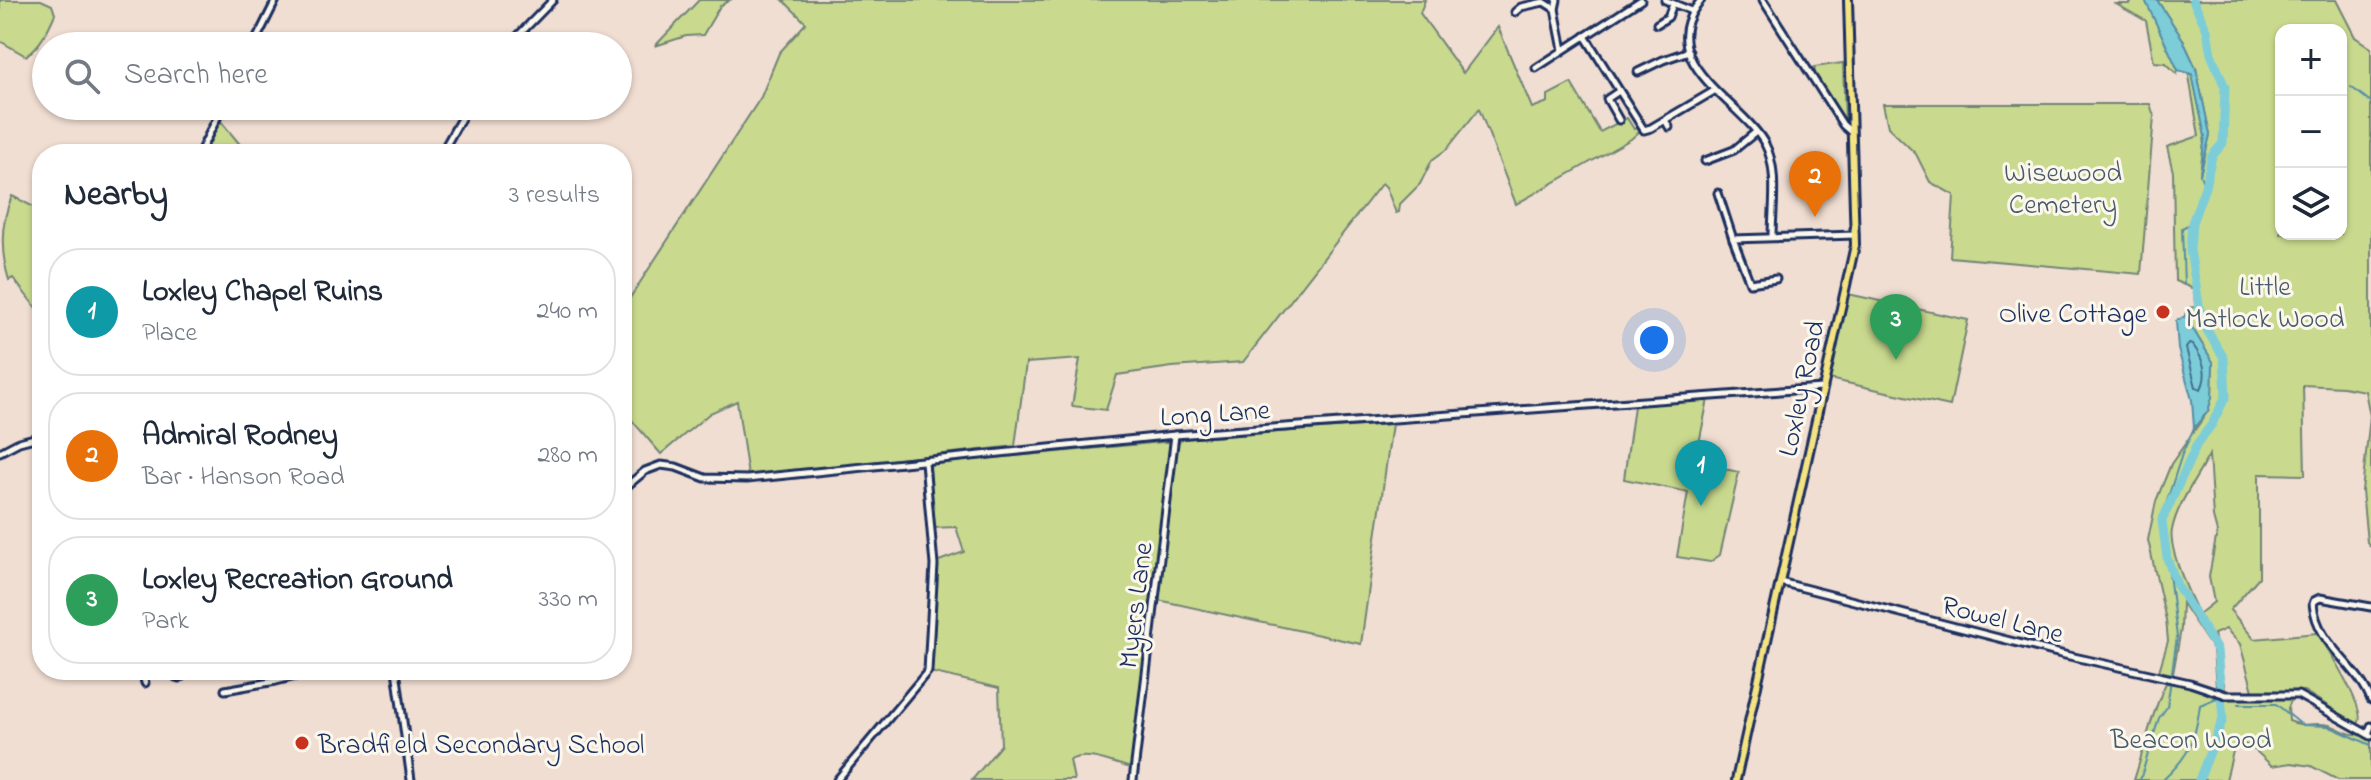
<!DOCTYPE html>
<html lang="en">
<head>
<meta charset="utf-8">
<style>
	body { margin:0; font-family:"Indie Flower",sans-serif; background:#f2f2f3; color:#1f2937 }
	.controls { position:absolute; right:24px; top:24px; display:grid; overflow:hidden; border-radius:16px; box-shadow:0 2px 6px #0004 }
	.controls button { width:72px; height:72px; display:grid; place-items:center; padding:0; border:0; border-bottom:2px solid #e0e1e3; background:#fff; color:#1f2937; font:40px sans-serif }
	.you { position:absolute; left:1654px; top:340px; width:28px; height:28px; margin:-20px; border:6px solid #fff; border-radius:50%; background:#1a73e8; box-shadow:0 0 0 12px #1a73e833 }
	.badge { display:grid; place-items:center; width:52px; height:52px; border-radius:50%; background:#d93025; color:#fff; font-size:26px; font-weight:700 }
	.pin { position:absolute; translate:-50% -66px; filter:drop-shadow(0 2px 4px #0008) }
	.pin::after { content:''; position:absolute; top:42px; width:28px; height:24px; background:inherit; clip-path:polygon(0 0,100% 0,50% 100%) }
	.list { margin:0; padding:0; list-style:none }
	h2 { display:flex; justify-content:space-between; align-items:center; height:104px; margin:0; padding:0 32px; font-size:34px }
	h2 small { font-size:26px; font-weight:400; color:#747a83 }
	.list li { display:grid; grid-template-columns:52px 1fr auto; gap:24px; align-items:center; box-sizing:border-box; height:128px; margin:0 16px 16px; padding:0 16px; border:2px solid #e0e1e3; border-radius:32px }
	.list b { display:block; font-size:30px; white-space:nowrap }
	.list p { margin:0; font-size:26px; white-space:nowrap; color:#747a83 }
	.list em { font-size:26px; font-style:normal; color:#747a83 }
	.icon { flex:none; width:44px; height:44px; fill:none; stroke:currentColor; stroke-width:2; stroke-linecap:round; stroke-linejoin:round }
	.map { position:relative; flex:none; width:2371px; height:780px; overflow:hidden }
	.search { position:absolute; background:#fff; box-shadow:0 2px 6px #0004; left:32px; top:32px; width:600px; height:88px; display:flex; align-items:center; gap:20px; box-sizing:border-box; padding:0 28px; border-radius:44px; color:#747a83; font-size:30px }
	.panel { position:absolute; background:#fff; box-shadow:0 2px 6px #0004; left:32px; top:144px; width:600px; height:536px; border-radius:32px }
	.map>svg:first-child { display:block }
	.green { fill:#c9da8e; stroke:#728476; stroke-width:2; fill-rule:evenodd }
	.water { fill:#7dcdd9; stroke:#568ea8; stroke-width:2 }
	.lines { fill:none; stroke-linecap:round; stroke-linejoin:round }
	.shore { stroke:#426e8f; stroke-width:2 }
	.stream { stroke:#568ea8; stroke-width:2 }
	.river { stroke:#7dcdd9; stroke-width:9 }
	.minor-casing { stroke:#1b2f5e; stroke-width:11 }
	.major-casing { stroke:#1b2f5e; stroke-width:12 }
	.minor { stroke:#fbf7ec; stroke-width:5 }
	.major { stroke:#f4e382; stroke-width:6 }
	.poi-dot { fill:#c8321e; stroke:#fbf7ec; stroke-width:3 }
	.labels { text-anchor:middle; stroke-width:6; stroke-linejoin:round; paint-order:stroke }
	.park-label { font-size:28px; fill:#465a6a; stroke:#fbf7ec }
	.poi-label { font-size:28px; fill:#1b2f5e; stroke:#fbf7ec; text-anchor:end }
	.street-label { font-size:28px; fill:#1b2f5e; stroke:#fbf7ec }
</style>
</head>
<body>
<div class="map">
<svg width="2371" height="780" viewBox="0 0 2371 780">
	<rect width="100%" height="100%" fill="#f1ded2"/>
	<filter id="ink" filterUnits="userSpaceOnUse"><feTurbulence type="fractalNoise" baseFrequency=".0125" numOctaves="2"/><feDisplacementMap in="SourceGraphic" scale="16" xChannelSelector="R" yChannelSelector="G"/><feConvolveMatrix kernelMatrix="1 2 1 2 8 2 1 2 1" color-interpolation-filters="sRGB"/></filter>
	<g filter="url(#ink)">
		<g class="green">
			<path d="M0,0H41L52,5L55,14C47,32 41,45 26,56L0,41Z"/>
			<path d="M699,0H730L720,6L703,35L686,36L655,46Z"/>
			<path d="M783,0H1425L1420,13L1463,73L1498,27L1532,108L1548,102V95L1571,83L1600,132L1627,118L1634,129L1638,128L1639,132L1631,139L1516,204L1479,109L1447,149L1432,160L1420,184L1400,204L1399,212L1396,213L1386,187L1382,183L1243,362L1172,367L1117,375L1106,410L1072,406L1080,359L1026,363L1015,446L748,476L737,401L710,413L661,454L622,409V310L761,97L779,53L806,23Z"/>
			<path d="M2133,0H2145L2150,8L2178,70L2177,74L2166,63L2154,62L2146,21L2116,4H2129Z"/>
			<path d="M2157,0H2336L2355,37L2371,48V547L2367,542L2362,491L2370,416L2365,391L2343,387L2303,385L2305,475L2259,474V577L2230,610L2254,639L2317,633C2326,646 2371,716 2357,724L2304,691H2253L2240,644L2226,629L2214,634L2225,689L2216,687L2213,650L2182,603L2181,629L2173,674L2159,671L2168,641L2166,620L2148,540L2156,501L2171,464L2208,411L2212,397L2213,362L2185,316L2187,308L2195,307L2194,289L2175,281L2173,172L2167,147L2199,136L2188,70L2192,73L2205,136L2200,174L2210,135L2196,68L2182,38ZM2281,30H2341V234H2281ZM2209,455L2213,517L2217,532L2209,577L2214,602L2199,614C2190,597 2168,548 2172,530C2177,504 2197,478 2209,455Z"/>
			<path d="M1843,63L1845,123L1816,78L1814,67Z"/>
			<path d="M1883,104H2150L2154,116L2141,274L1950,257L1954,195L1930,182L1916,154L1888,127Z"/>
			<path d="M219,119L248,154H202Z"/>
			<path d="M12,196L42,211V312L40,313L13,278L9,280C0,251 0,224 12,196Z"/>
			<path d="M1848,294L1968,320L1950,406L1829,379Z"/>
			<path d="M1708,399L1695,463L1739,472L1720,555L1710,562L1677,557L1688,492L1624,479L1634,406Z"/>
			<path d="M1392,424L1361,644L1158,600L1177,443L1182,439Z"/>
			<path d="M1163,442H1170L1131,768C1112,763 1088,751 1070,760L1074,780H972L1001,745L999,688L930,672L936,562L964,552L956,527L932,528L930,464Z"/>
			<path d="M2166,683L2192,687L2218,699L2292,698L2288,708L2289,721C2308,729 2313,721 2329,725C2341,728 2347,736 2361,734L2371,741V780H2338L2311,766L2291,763L2272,766L2256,751L2236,739L2226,780H2134C2145,747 2151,714 2166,683Z"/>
		</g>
		<g class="water">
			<path d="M2145,0H2157L2182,38L2196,68L2210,135L2200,175L2205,136L2192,74L2178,70Z"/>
			<path d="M2185,316L2213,362L2212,397L2208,411L2194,428L2192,400L2178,349L2176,321Z"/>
		</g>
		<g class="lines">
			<path class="shore" d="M2189,344L2193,345C2203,359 2209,373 2201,389L2196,387L2186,348Z"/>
			<g class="stream">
				<path d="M2351,87L2371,102"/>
				<path d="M2200,175L2205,187"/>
				<path d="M2184,285L2182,228L2192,223"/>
				<path d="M2167,512L2165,507L2182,454L2194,428"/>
				<path d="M2238,704H2276L2302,725L2328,726L2371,745"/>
				<path d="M2140,780L2159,718L2167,707L2177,637L2167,558"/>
				<path d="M2163,780C2190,755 2195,741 2200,705L2221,696"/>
			</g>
			<path class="river" d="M2193,0L2207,30L2211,54L2225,87L2223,143L2212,156L2205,187L2192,223L2190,250L2202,322L2224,358L2226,396L2212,424L2197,444L2162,521L2167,558L2177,585L2217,650L2223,719L2199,780"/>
			<g class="minor-casing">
				<g id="minor">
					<path d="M1665,0L1692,11"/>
					<path d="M1701,0C1649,61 1743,102 1765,144C1779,170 1772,208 1772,237"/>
					<path d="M1763,0L1843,125L1851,132"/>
					<path d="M1555,9L1557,0"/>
					<path d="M1515,12L1521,7L1544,2L1555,9L1563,50"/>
					<path d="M1657,24L1668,17L1673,4"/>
					<path d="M1585,36L1644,130L1651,128L1714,91"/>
					<path d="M253,46L276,0"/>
					<path d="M508,46L553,0"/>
					<path d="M1536,68L1641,0"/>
					<path d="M1638,72L1663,60L1689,51"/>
					<path d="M1619,120L1607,99L1619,91"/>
					<path d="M1665,120L1669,127"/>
					<path d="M199,154L223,106"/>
					<path d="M441,154L468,106"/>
					<path d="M1705,161L1734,150L1756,132"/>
					<path d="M1718,193L1733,239"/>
					<path d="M1776,279L1750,283L1733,239L1855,235"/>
					<path d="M0,452L19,442L42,436"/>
					<path d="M622,490L645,471L661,465L676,467L705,478L747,479L1175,435L1822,388"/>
					<path d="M1780,582L2065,655L2190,683L2226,695H2298L2371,736"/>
					<path d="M2371,607L2320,598L2314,601L2313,604C2317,646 2357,663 2371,700"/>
					<path d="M142,670L145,683"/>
					<path d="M173,670L176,677L179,678L193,670"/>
					<path d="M396,670L411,780"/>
					<path d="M225,690L276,681L320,670"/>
					<path d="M2368,734L2371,726"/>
					<path d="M837,780L928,671L934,565L925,462"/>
					<path d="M1133,780L1175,435"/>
				</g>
			</g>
			<g class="major-casing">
				<path id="major" d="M1736,780L1855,245L1848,0"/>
			</g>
			<use href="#minor" class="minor"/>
			<use href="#major" class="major"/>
		</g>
	</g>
	<g class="poi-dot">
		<circle cx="2163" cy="312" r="8"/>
		<circle cx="302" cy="743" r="8"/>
	</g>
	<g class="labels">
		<g class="park-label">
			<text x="2063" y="181">Wisewood<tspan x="2063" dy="32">Cemetery</tspan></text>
			<text x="2265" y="295">Little<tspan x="2265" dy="32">Matlock Wood</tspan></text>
			<text x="2191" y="748">Beacon Wood</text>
		</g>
		<g class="poi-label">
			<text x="2147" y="322">Olive Cottage</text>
			<text x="318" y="753" text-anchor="start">Bradfield Secondary School</text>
		</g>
		<g class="street-label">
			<text transform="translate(1800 388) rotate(-78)" y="10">Loxley Road</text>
			<text transform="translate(1215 412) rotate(-4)" y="10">Long Lane</text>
			<text transform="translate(1134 605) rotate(-83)" y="10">Myers Lane</text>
			<text transform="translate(2003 618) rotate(14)" y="10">Rowel Lane</text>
		</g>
	</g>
</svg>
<div class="controls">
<button>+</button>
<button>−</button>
<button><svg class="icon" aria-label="layers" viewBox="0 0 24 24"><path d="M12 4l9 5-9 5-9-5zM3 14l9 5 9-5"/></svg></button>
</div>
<div class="you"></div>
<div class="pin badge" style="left:1701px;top:506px;background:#0f9aa8">1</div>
<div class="pin badge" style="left:1815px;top:217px;background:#e8710a">2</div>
<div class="pin badge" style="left:1896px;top:360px;background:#2e9e5b">3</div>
<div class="search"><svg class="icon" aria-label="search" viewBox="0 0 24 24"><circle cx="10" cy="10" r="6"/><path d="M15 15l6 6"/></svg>Search here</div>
<section class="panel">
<h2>Nearby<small>3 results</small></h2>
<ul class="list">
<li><span class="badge" style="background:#0f9aa8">1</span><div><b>Loxley Chapel Ruins</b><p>Place</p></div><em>240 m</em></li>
<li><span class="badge" style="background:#e8710a">2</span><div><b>Admiral Rodney</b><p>Bar · Hanson Road</p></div><em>280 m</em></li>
<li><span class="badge" style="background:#2e9e5b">3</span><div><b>Loxley Recreation Ground</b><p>Park</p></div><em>330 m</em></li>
</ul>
</section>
</div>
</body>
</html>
